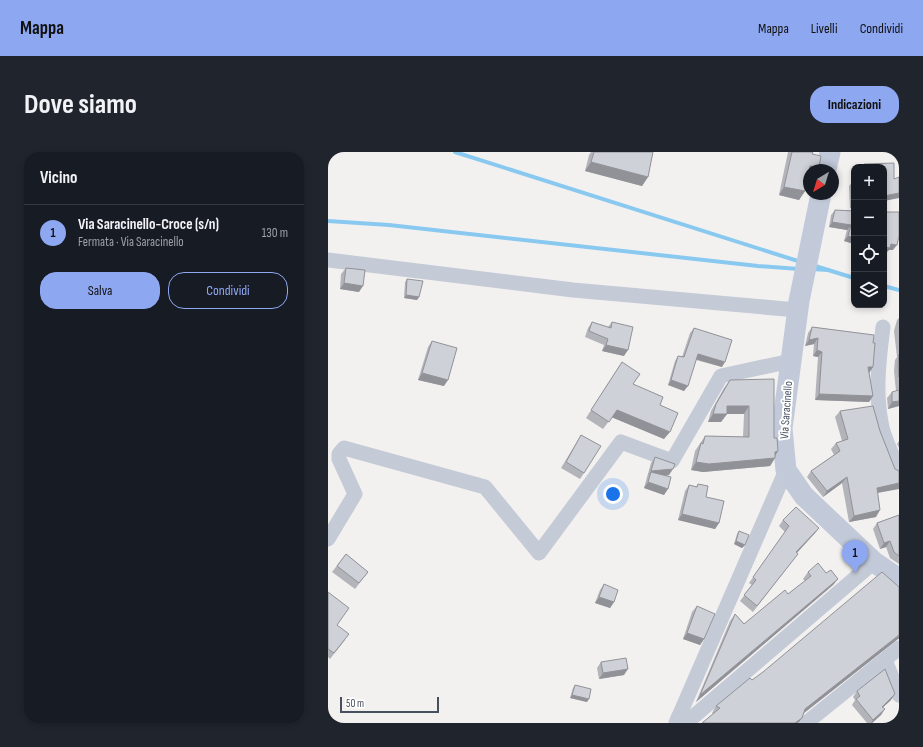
<!DOCTYPE html>
<html lang="it">
<head>
<meta charset="utf-8">
<style>
	body { margin:0; font-family:"Sofia Sans Condensed",sans-serif; background:#20242c; color:#f1f3f6 }
	.controls { position:absolute; right:12px; top:12px; display:grid; overflow:hidden; border-radius:8px; box-shadow:0 2px 6px #0003 }
	.controls button { width:36px; height:36px; display:grid; place-items:center; padding:0; border:0; border-bottom:1px solid #363941; background:#171b24; color:#f1f3f6; font:20px sans-serif }
	.compass { position:absolute; left:475px; top:12px; width:36px; height:36px; border-radius:50%; background:#171b24; box-shadow:0 2px 6px #0003; rotate:218deg }
	.scale { position:absolute; left:12px; bottom:10px; width:99px; box-sizing:border-box; padding-left:4px; border:2px solid #47505f; border-top:0; font-size:11px; line-height:14px; white-space:nowrap; color:#47505f; -webkit-text-stroke:3px #fff; paint-order:stroke }
	.you { position:absolute; left:285px; top:342px; width:14px; height:14px; margin:-10px; border:3px solid #fff; border-radius:50%; background:#1a73e8; box-shadow:0 0 0 6px #1a73e833 }
	.badge { display:grid; place-items:center; width:26px; height:26px; border-radius:50%; background:#8da7f1; color:#111; font-size:13px; font-weight:700 }
	.pin { position:absolute; translate:-50% -33px; filter:drop-shadow(0 1px 2px #0008) }
	.pin::after { content:''; position:absolute; top:21px; width:14px; height:12px; background:inherit; clip-path:polygon(0 0,100% 0,50% 100%) }
	.list { margin:0; padding:0; list-style:none }
	h2 { display:flex; justify-content:space-between; align-items:center; height:52px; margin:0; padding:0 16px; font-size:17px }
	h2 small { font-size:13px; font-weight:400; color:#9ea1a6 }
	.list li { display:grid; grid-template-columns:26px 1fr auto; gap:12px; align-items:center; box-sizing:border-box; height:56px; padding:0 16px; border-top:1px solid #363941 }
	.list b { display:block; font-size:15px; white-space:nowrap }
	.list p { margin:0; font-size:13px; white-space:nowrap; color:#9ea1a6 }
	.list em { font-size:13px; font-style:normal; color:#9ea1a6 }
	.actions { display:flex; gap:8px; padding:12px 16px }
	.actions a { flex:1; padding:9px 0; border:1px solid #8da7f1; border-radius:16px; text-align:center; font-size:14px; color:#8da7f1 }
	.actions .main { background:#8da7f1; color:#111 }
	.icon { flex:none; width:22px; height:22px; fill:none; stroke:currentColor; stroke-width:2; stroke-linecap:round; stroke-linejoin:round }
	.map { position:relative; flex:none; width:571px; height:571px; overflow:hidden; border-radius:16px }
	header { display:flex; align-items:center; gap:24px; box-sizing:border-box; height:56px; padding:0 20px; background:#8da7f1; color:#111 }
	header strong { font-size:19px }
	nav { display:flex; gap:22px; margin-inline-start:auto; font-size:14px }
	.intro { display:flex; align-items:center; justify-content:space-between; box-sizing:border-box; height:96px; padding:0 24px }
	h1 { margin:0; font-size:28px }
	.button { padding:10px 18px; border-radius:16px; background:#8da7f1; color:#111; font-size:14px; font-weight:700 }
	main { display:flex; gap:24px; padding:0 24px }
	aside { flex:1; background:#171b24; border-radius:16px; box-shadow:0 2px 6px #0003 }
	.map>svg:first-child { display:block }
	.lines { fill:none; stroke-linecap:round; stroke-linejoin:round }
	.stream { stroke:#89c9f0; stroke-width:4 }
	.street { stroke:#c4cad6; stroke-width:15 }
	.secondary { stroke:#c2cada; stroke-width:21 }
	.wall { fill:#b2b4ba }
	.shaded-wall { fill:#919297 }
	.building { fill:#cfd1d8; stroke:#919297 }
	.labels { text-anchor:middle; stroke-width:4; stroke-linejoin:round; paint-order:stroke }
	.street-label { font-size:12px; fill:#47505f; stroke:#fff }
</style>
</head>
<body>
<header>
<strong>Mappa</strong>
<nav><a>Mappa</a><a>Livelli</a><a>Condividi</a></nav>
</header>
<div class="intro"><h1>Dove siamo</h1><a class="button">Indicazioni</a></div>
<main>
<aside>
<h2>Vicino<small></small></h2>
<ul class="list">
<li><span class="badge">1</span><div><b>Via Saracinello-Croce (s/n)</b><p>Fermata · Via Saracinello</p></div><em>130 m</em></li>
</ul>
<div class="actions"><a class="main">Salva</a><a>Condividi</a></div>
</aside>
<div class="map">
<svg width="571" height="571" viewBox="0 0 571 571">
	<rect width="100%" height="100%" fill="#f3f1f0"/>
	<g class="lines">
		<g class="stream">
			<path d="M127,0L473,110"/>
			<path d="M0,69L61,73L430,114L471,117"/>
			<path d="M484,113L526,126"/>
			<path d="M484,117L500,118"/>
			<path d="M556,134L571,138"/>
		</g>
		<g class="street">
			<path d="M0,108L245,138L469,158"/>
			<path d="M555,175C551,207 547,238 553,270C555,286 565,303 571,319"/>
			<path d="M0,387L27,342L11,307V302L16,296L157,335L211,401L293,290L344,309L393,224L463,209"/>
			<path d="M557,508L571,543"/>
			<path d="M350,566L365,565L546,410"/>
			<path d="M348,571L458,318"/>
			<path d="M478,571L571,496"/>
		</g>
		<g class="secondary">
			<path d="M498,18L502,0"/>
			<path d="M493,42L471,149L463,209L454,276L458,318L476,344L546,410L571,427"/>
		</g>
	</g>
	<g class="wall">
		<path d="M263,0H325L320,25L314,34L257,19L261,3Z"/>
		<path d="M460,0H485L477,39L471,48L451,43Z"/>
		<path d="M525,29L526,55L522,56L521,34Z"/>
		<path d="M507,58L526,59V92L516,89L519,78L501,75L503,63Z"/>
		<path d="M18,116L31,140L12,137L13,122Z"/>
		<path d="M79,127L91,145L89,148L76,146L77,130Z"/>
		<path d="M571,166V254L560,257L559,246L564,240L568,239L566,219L567,208L569,205L566,179L569,168Z"/>
		<path d="M264,170L280,175L284,170L296,204L274,199L276,193L257,185L260,176Z"/>
		<path d="M484,175L545,191V215L541,221L545,244L541,250L487,248L490,205L485,204L486,192L477,194L480,181Z"/>
		<path d="M366,176L394,215L368,208L356,239L340,233L347,209L350,204L354,205L362,181Z"/>
		<path d="M104,189L116,234L90,228L100,195Z"/>
		<path d="M294,210L305,232L332,253L336,287L284,265L275,277L258,266Z"/>
		<path d="M402,228L446,286L447,306L442,314L375,320L363,318L367,299L377,284L415,285L416,262H399L393,270H380L383,259L396,236Z"/>
		<path d="M512,259L550,341L548,365L521,370L514,331L495,345L479,325L483,319L506,303L503,297L508,291L514,289L507,265Z"/>
		<path d="M253,283L256,321L252,327L233,316Z"/>
		<path d="M571,289V296L569,292Z"/>
		<path d="M327,305L341,323L338,324L336,343L316,336L323,311Z"/>
		<path d="M370,332L378,345L391,371L387,377L350,368L357,339L361,333L368,335Z"/>
		<path d="M571,363V412L562,406L558,395L552,397L545,377L549,371Z"/>
		<path d="M455,368L491,376L487,381L469,401L466,407L425,460L412,449L424,433L421,431L457,380L451,374Z"/>
		<path d="M411,379L417,393L414,396L406,392L409,382Z"/>
		<path d="M18,402L40,420L27,437L4,420Z"/>
		<path d="M480,420L498,421L510,427L505,433L368,550L402,469L407,462L416,472L460,442L477,429L475,427Z"/>
		<path d="M276,432L286,450L282,456L267,451L272,438Z"/>
		<path d="M0,440L9,473L17,488L2,507L0,505Z"/>
		<path d="M369,454L376,487L372,493L355,487L364,460Z"/>
		<path d="M570,487L475,562L474,566L470,571H374L385,562L384,561L388,554L424,528Z"/>
		<path d="M273,510L296,523L271,527L269,516Z"/>
		<path d="M247,533L259,550L242,546L245,536Z"/>
		<path d="M529,539L563,548L555,555L553,563L544,571H539L524,553L527,548L525,545Z"/>
	</g>
	<g class="shaded-wall">
		<path d="M263,10L320,25L314,34L257,19Z"/>
		<path d="M482,14L491,15L489,18H481V23L476,22Z"/>
		<path d="M456,35L477,39L471,48L451,43Z"/>
		<path d="M571,41V46L556,49V44Z"/>
		<path d="M526,50V55L522,56Z"/>
		<path d="M504,70L523,73L519,78L501,75Z"/>
		<path d="M520,84L526,86V92L516,89Z"/>
		<path d="M563,92L569,93L565,98H561L558,101H556V95Z"/>
		<path d="M16,131L35,134L31,140L12,137Z"/>
		<path d="M78,143L91,145L89,148L76,146Z"/>
		<path d="M490,186L486,192L477,194L481,188Z"/>
		<path d="M278,193L300,198L296,204L274,199Z"/>
		<path d="M489,198L494,200L490,205L485,204Z"/>
		<path d="M370,202L397,210L394,215L367,207Z"/>
		<path d="M540,215H545L541,221H536Z"/>
		<path d="M94,221L120,228L116,234L90,228Z"/>
		<path d="M343,228L360,234L356,239L340,233Z"/>
		<path d="M491,242L545,244L541,250L487,248Z"/>
		<path d="M571,249V254L560,257L564,250Z"/>
		<path d="M399,254H421L416,262H399L393,270H380L385,262Z"/>
		<path d="M289,258L342,280L336,287L283,265Z"/>
		<path d="M450,299L446,306H447L442,314L375,320L363,318L368,310Z"/>
		<path d="M345,317L341,323L322,325L323,320L319,325L323,319Z"/>
		<path d="M519,325L514,331L495,345L499,339Z"/>
		<path d="M320,330L340,337L336,343L316,336Z"/>
		<path d="M571,331V337L544,342L549,336Z"/>
		<path d="M552,358L548,365L521,370L526,364Z"/>
		<path d="M354,362L391,371L387,377L350,368Z"/>
		<path d="M491,376L487,381L464,406L468,400Z"/>
		<path d="M408,389L417,393L414,396L406,392Z"/>
		<path d="M562,389L558,395L552,397L556,391Z"/>
		<path d="M510,427L505,433L368,550L372,543Z"/>
		<path d="M271,445L286,450L282,456L267,451Z"/>
		<path d="M359,481L376,487L372,493L355,487Z"/>
		<path d="M571,483V487H570L472,564L477,557Z"/>
		<path d="M300,517L296,523L271,527L275,521Z"/>
		<path d="M567,542L563,548L550,560L554,555Z"/>
		<path d="M244,543L261,547L259,550L242,546Z"/>
		<path d="M557,557L553,563L544,571H543L545,568Z"/>
		<path d="M474,566L470,571H467Z"/>
	</g>
	<g class="building">
		<path d="M266,0H325L320,25L263,10Z"/>
		<path d="M464,0H485L484,2L493,4L491,15L482,14L477,39L456,35Z"/>
		<path d="M566,11V27L571,25V41L556,44V15H536V12Z"/>
		<path d="M526,28V50L525,29Z"/>
		<path d="M507,58L526,59V86L520,84L523,73L504,70Z"/>
		<path d="M556,60H571V84L569,93L563,92L562,96L556,95Z"/>
		<path d="M18,116L37,118L35,134L16,131Z"/>
		<path d="M79,127L95,129L91,145L78,143Z"/>
		<path d="M264,170L283,176L284,170L305,175L300,198L278,193L280,187L261,179Z"/>
		<path d="M484,175L546,183L545,191H547L545,215H540L545,244L491,242L494,200L489,198L490,186L481,188Z"/>
		<path d="M366,176L404,188L397,210L370,202L360,234L343,228L350,204L356,205Z"/>
		<path d="M104,189L129,196L120,228L94,221Z"/>
		<path d="M571,202V225L570,213Z"/>
		<path d="M294,210L312,222L305,232L335,245L332,253L350,261L342,280L289,258L281,270L263,258Z"/>
		<path d="M446,227V286H449L450,299L447,300V306L381,312L368,310L373,291L375,292L377,284L421,285V254H399V262H385L388,252L402,228Z"/>
		<path d="M571,238V249L564,250V240Z"/>
		<path d="M545,254L552,279L567,317L571,319V331L549,336L552,358L526,364L519,325L499,339L483,319L512,299L508,291L520,287L512,259Z"/>
		<path d="M253,283L273,294L256,321L238,310Z"/>
		<path d="M327,305L347,312L345,317L323,319Z"/>
		<path d="M323,320L343,325L340,337L320,330Z"/>
		<path d="M370,332L380,334L378,345L396,349L391,371L354,362L361,333L369,335Z"/>
		<path d="M468,355L491,376L468,400L470,402L429,454L416,443L428,428L425,425L461,374L455,368Z"/>
		<path d="M571,363V404L566,400L562,389L556,391L549,371Z"/>
		<path d="M411,379L421,383L417,393L408,389Z"/>
		<path d="M18,402L40,420L31,431L9,414Z"/>
		<path d="M490,411L498,421L503,418L510,427L372,543L407,462L416,472L457,438L460,442L483,424L480,420Z"/>
		<path d="M554,420L571,435V483L477,557L474,566L467,571H374L392,556L388,554L422,526L424,528L435,520Z"/>
		<path d="M276,432L290,438L286,450L271,445Z"/>
		<path d="M0,440L21,456L9,473L21,482L6,501L0,497Z"/>
		<path d="M369,454L387,462L376,487L359,481Z"/>
		<path d="M298,506L300,517L275,521L273,510Z"/>
		<path d="M557,517L567,542L554,555L557,557L545,568L528,547L532,544L529,539Z"/>
		<path d="M247,533L263,537L261,547L244,543Z"/>
	</g>
	<g class="labels">
		<g class="street-label">
			<text transform="translate(458 258) rotate(-86)" y="4">Via Saracinello</text>
		</g>
	</g>
</svg>
<div class="controls">
<button>+</button>
<button>−</button>
<button><svg class="icon" aria-label="locate" viewBox="0 0 24 24"><circle cx="12" cy="12" r="6"/><path d="M12 2v4M12 18v4M2 12h4M18 12h4"/></svg></button>
<button><svg class="icon" aria-label="layers" viewBox="0 0 24 24"><path d="M12 4l9 5-9 5-9-5zM3 14l9 5 9-5"/></svg></button>
</div>
<svg class="compass" viewBox="-18 -18 36 36"><path d="M0-13l5 13h-10z" fill="#e53935"/><path d="M0 13l5-13h-10z" fill="#9ea1a6"/></svg>
<div class="scale">50 m</div>
<div class="you"></div>
<div class="pin badge" style="left:527px;top:421px">1</div>
</div>
</main>
</body>
</html>
